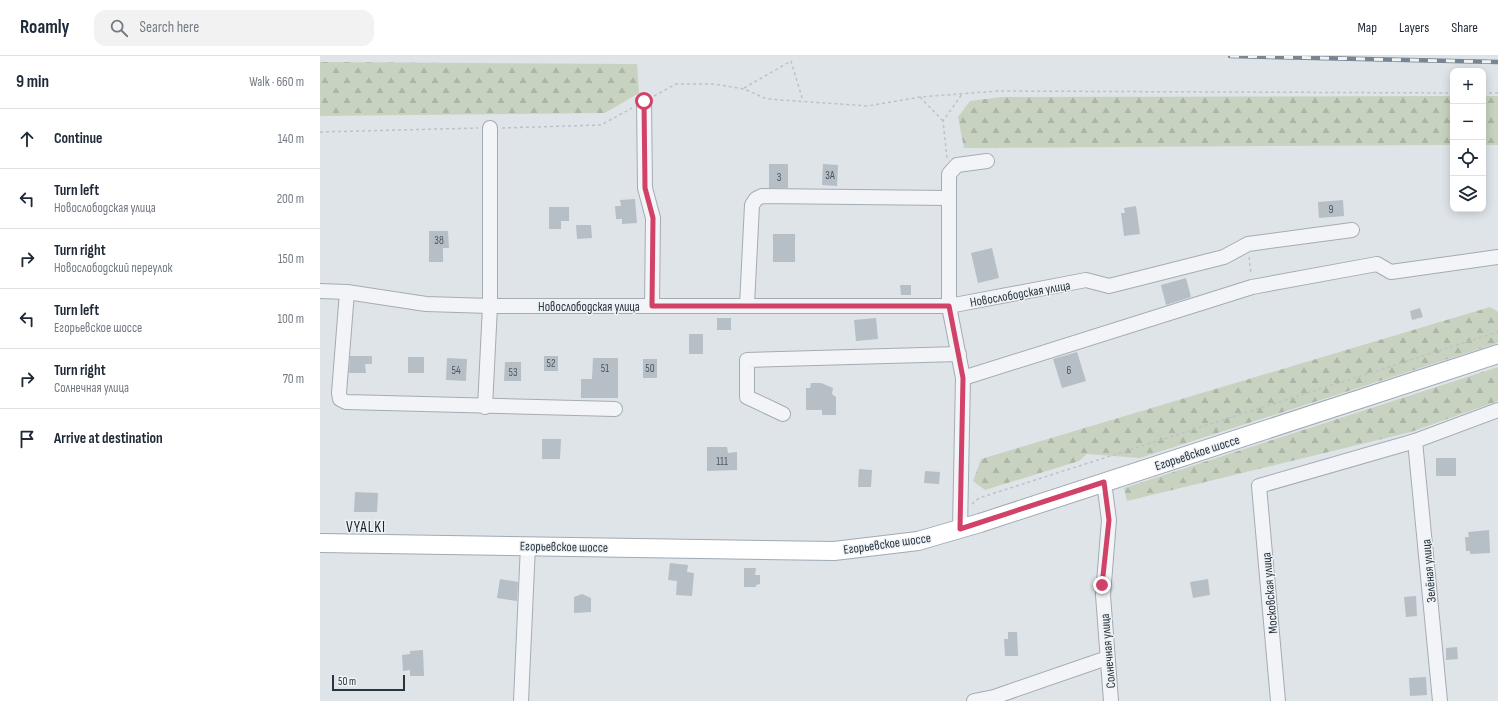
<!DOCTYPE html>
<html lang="en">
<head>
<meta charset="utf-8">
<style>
	body { margin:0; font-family:"Sofia Sans Condensed",sans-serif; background:#f2f2f3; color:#1f2937 }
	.controls { position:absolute; right:12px; top:12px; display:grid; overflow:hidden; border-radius:8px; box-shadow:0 2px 10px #0003 }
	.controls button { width:36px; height:36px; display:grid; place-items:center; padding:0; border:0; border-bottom:1px solid #e0e1e3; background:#fff; color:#1f2937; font:20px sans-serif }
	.scale { position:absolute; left:12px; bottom:10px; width:73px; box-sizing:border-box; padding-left:4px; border:2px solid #283440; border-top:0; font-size:11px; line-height:14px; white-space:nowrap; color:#283440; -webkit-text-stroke:3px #eff3f6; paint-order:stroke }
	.stop { position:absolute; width:12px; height:12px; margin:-9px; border:3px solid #d04268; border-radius:50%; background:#fff }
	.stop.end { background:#d04268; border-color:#fff; box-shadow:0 1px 4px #0008 }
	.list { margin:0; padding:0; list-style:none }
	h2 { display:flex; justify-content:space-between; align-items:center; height:52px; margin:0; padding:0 16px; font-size:17px }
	h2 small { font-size:13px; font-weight:400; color:#747a83 }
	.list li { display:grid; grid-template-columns:26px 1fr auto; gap:12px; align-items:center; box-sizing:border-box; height:60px; padding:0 16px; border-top:1px solid #e0e1e3 }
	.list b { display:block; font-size:15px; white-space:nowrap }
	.list p { margin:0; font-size:13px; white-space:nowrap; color:#747a83 }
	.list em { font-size:13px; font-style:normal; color:#747a83 }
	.icon { flex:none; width:22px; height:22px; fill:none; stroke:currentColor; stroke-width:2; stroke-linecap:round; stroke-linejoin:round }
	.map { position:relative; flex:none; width:1178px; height:645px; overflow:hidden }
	header { display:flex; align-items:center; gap:24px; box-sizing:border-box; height:56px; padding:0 20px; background:#fff; border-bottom:1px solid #e0e1e3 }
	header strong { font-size:19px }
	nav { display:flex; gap:22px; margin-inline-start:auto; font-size:14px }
	.search { width:280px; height:36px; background:#f2f2f3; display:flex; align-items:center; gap:10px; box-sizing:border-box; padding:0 14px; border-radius:12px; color:#747a83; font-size:15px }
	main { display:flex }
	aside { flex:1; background:#fff }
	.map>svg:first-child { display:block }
	.forest { fill:url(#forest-firs) }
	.building { fill:#b6bec6 }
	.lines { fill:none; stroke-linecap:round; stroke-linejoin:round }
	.minor-casing { stroke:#a4acb3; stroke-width:16 }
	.major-casing { stroke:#9eaab5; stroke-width:20 }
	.path { stroke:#bdc2c7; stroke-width:1.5; stroke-dasharray:3 3; stroke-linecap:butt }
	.minor { stroke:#f2f4f7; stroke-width:14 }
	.major { stroke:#fff; stroke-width:18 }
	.rail-casing { stroke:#788592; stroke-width:4.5 }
	.rail { stroke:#eff3f6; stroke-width:3; stroke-dasharray:9; stroke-linecap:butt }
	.route { stroke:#d04268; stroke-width:5 }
	.labels { text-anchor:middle; stroke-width:3; stroke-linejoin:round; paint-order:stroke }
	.number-label { font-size:11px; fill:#4c5662 }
	.street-label { font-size:13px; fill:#283440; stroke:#eff3f6 }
	.quarter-label { font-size:15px; letter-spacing:1px; fill:#1a2431; stroke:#eff3f6 }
</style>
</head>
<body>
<header>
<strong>Roamly</strong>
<div class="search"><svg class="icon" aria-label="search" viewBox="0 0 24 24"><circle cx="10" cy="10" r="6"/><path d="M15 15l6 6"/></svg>Search here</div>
<nav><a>Map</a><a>Layers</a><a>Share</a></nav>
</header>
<main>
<aside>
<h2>9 min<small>Walk · 660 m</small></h2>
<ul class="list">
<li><svg class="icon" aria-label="ahead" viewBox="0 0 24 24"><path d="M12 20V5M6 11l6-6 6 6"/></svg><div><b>Continue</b></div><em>140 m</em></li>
<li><svg class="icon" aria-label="left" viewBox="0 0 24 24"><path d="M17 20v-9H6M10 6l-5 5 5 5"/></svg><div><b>Turn left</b><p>Новослободская улица</p></div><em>200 m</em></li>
<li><svg class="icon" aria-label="right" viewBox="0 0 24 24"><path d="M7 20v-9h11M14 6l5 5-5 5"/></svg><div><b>Turn right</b><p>Новослободский переулок</p></div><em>150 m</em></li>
<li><svg class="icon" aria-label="left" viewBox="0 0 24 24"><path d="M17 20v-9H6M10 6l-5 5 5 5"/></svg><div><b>Turn left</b><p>Егорьевское шоссе</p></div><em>100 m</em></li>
<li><svg class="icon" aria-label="right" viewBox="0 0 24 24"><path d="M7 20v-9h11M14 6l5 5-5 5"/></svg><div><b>Turn right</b><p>Солнечная улица</p></div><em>70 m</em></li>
<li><svg class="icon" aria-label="arrive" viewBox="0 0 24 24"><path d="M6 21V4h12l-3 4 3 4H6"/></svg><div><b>Arrive at destination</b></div></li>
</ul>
</aside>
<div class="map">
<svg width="1178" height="645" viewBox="0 0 1178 645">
	<defs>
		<pattern id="forest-firs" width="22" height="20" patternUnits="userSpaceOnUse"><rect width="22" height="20" fill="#c7d3c0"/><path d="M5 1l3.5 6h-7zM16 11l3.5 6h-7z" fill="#abb6a6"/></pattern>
	</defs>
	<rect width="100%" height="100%" fill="#dfe4e9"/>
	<g class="forest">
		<path d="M0,6L317,8L319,37L285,57L0,60Z"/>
		<path d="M1133,40V89L644,92L638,61L650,45L681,41Z"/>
		<rect x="1163" y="40" width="15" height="49"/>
		<path d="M1170,251L1178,256V287L820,402L767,398L759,405L665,434L653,425L661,403Z"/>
		<path d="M1178,311V345L1091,376L807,445L804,432Z"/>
	</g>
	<g class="building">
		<rect x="449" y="108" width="19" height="24"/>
		<path d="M503,108L518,109L517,130L502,129Z"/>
		<path d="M315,143L317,167L302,168V163H296L295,150H301L300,144Z"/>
		<path d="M1023,144L1024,160L999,162L998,146Z"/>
		<path d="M816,150L820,178L804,180L801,157H805L804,152Z"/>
		<path d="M229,151H249V165H241V173H229Z"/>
		<path d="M256,169H271L272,182L257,183Z"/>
		<path d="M109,175H128L129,192H123V206H109Z"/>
		<rect x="453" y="178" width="22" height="28"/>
		<path d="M672,192L679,222L658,227L651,197Z"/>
		<path d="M866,222L871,241L846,249L841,229Z"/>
		<path d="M580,229H591V239H581Z"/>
		<path d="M1100,252L1103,261L1092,264L1090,255Z"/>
		<rect x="397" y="262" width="14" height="12"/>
		<path d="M556,262L558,283L536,285L534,264Z"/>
		<rect x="369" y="278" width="14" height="20"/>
		<path d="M757,296L766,325L742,332L733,303Z"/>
		<path d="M30,300H52V308H45L46,317H29Z"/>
		<rect x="224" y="300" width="14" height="15"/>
		<rect x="88" y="301" width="16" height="16"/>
		<path d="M127,302L147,303L146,325L126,324Z"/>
		<path d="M273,302H298V342H261V323H272Z"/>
		<rect x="323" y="303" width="14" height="19"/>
		<path d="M185,306H201V325H184Z"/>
		<path d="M491,327H501L513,332L512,338L516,341V359H502V354H486V332H490Z"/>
		<path d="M222,383H241L240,403H222Z"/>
		<path d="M387,391H407L408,397L417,396V414L387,415Z"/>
		<rect x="1116" y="402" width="20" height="18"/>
		<path d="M539,413L552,414L551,431H538Z"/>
		<path d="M605,415L620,416L619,428L604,427Z"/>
		<path d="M35,436L58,437L57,456H34Z"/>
		<path d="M1169,474L1170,497L1150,498V495H1146L1145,481H1149L1148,476Z"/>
		<path d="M350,507L368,509L367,516L374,517L372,540L356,539L357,525L348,524Z"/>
		<path d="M424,512H436L435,519H440V528L436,529V531H424Z"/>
		<path d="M180,523L198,526L197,545L177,542Z"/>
		<path d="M888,523L890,539L873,542L870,526Z"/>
		<path d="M262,538L271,542V556L254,557V541Z"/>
		<path d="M1096,540L1097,560L1086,561L1084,541Z"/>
		<path d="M688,576H697L698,600H685L684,583H688Z"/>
		<path d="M1137,591L1138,603L1126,604V592Z"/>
		<path d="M103,594L104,620H90V614L83,615L82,599L90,598V595Z"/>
		<path d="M1106,621L1107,639L1090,640L1089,622Z"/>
	</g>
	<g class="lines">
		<g class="minor-casing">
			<g id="minor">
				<path d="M324,45L325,132L333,162L332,250"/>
				<path d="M0,235L27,236L106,248L170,250H629L766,224L789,230L904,201L928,188L1032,174"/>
				<path d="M27,236L19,337L20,343L26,346L295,353"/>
				<path d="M427,249L432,149L436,143L442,140L629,142"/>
				<path d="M643,322L932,231L1057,208L1071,216L1178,201"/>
				<path d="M165,351L170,250V72"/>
				<path d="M463,358L427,341V304L639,298"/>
				<path d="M1095,385L1120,645"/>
				<path d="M784,426L789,464L783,539L791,645"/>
				<path d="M640,473L643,322L629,250V118L637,109L667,105"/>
				<path d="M201,645L208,489"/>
				<path d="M654,645L674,641L787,602"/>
				<path d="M958,645L939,430L1095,385L1178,354"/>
			</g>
		</g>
		<g class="major-casing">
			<path id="major" d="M0,487L514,495L598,485L660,467L1178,298"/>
		</g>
		<g class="path">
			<path d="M424,32L471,5L483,45"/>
			<path d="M1163,37H1178"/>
			<path d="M334,40L356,28H393L424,33L447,43L548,50L600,41L678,35L1133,37"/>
			<path d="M600,41L623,65"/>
			<path d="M182,72L281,69L312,52"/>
			<path d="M0,76L158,72"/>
			<path d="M627,102L623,65L642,38"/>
			<path d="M929,201L931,219"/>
			<path d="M652,448L659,442L1178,276"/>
		</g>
		<use href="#minor" class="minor"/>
		<use href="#major" class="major"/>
		<g class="rail-casing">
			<path id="rail" d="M910,0L1178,6"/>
		</g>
		<use href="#rail" class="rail"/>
	</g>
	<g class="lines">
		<path class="route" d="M324,45L325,132L333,162L332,250H629L643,322L640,473L784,426L789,464L782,529"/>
	</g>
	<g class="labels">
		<g class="number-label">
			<text x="510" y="123">3А</text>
			<text x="459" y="125">3</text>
			<text x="1011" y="157">9</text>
			<text x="119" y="188">38</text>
			<text x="231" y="311">52</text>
			<text x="285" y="316">51</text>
			<text x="330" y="316">50</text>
			<text x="136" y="318">54</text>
			<text x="749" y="318">6</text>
			<text x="193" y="320">53</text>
			<text x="402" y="409">111</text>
		</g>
		<g class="street-label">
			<text transform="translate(700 237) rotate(-10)" y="5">Новослободская улица</text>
			<text x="269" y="255">Новослободская улица</text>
			<text transform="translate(877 396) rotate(-18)" y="5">Егорьевское шоссе</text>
			<text transform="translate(567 487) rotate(-8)" y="5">Егорьевское шоссе</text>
			<text transform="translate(244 490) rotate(1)" y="5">Егорьевское шоссе</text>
			<text transform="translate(1108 515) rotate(-95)" y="5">Зелёная улица</text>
			<text transform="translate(949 537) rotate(-95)" y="5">Московская улица</text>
			<text transform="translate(787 595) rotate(-95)" y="5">Солнечная улица</text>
		</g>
		<g class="quarter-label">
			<text x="46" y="476">VYALKI</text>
		</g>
	</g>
</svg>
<div class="controls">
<button>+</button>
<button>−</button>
<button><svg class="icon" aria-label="locate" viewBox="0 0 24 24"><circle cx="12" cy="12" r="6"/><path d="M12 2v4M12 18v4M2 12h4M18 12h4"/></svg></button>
<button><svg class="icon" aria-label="layers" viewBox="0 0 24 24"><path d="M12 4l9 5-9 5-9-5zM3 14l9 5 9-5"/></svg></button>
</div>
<div class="scale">50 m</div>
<div class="stop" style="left:324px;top:45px"></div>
<div class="stop end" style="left:782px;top:529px"></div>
</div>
</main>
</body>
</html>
